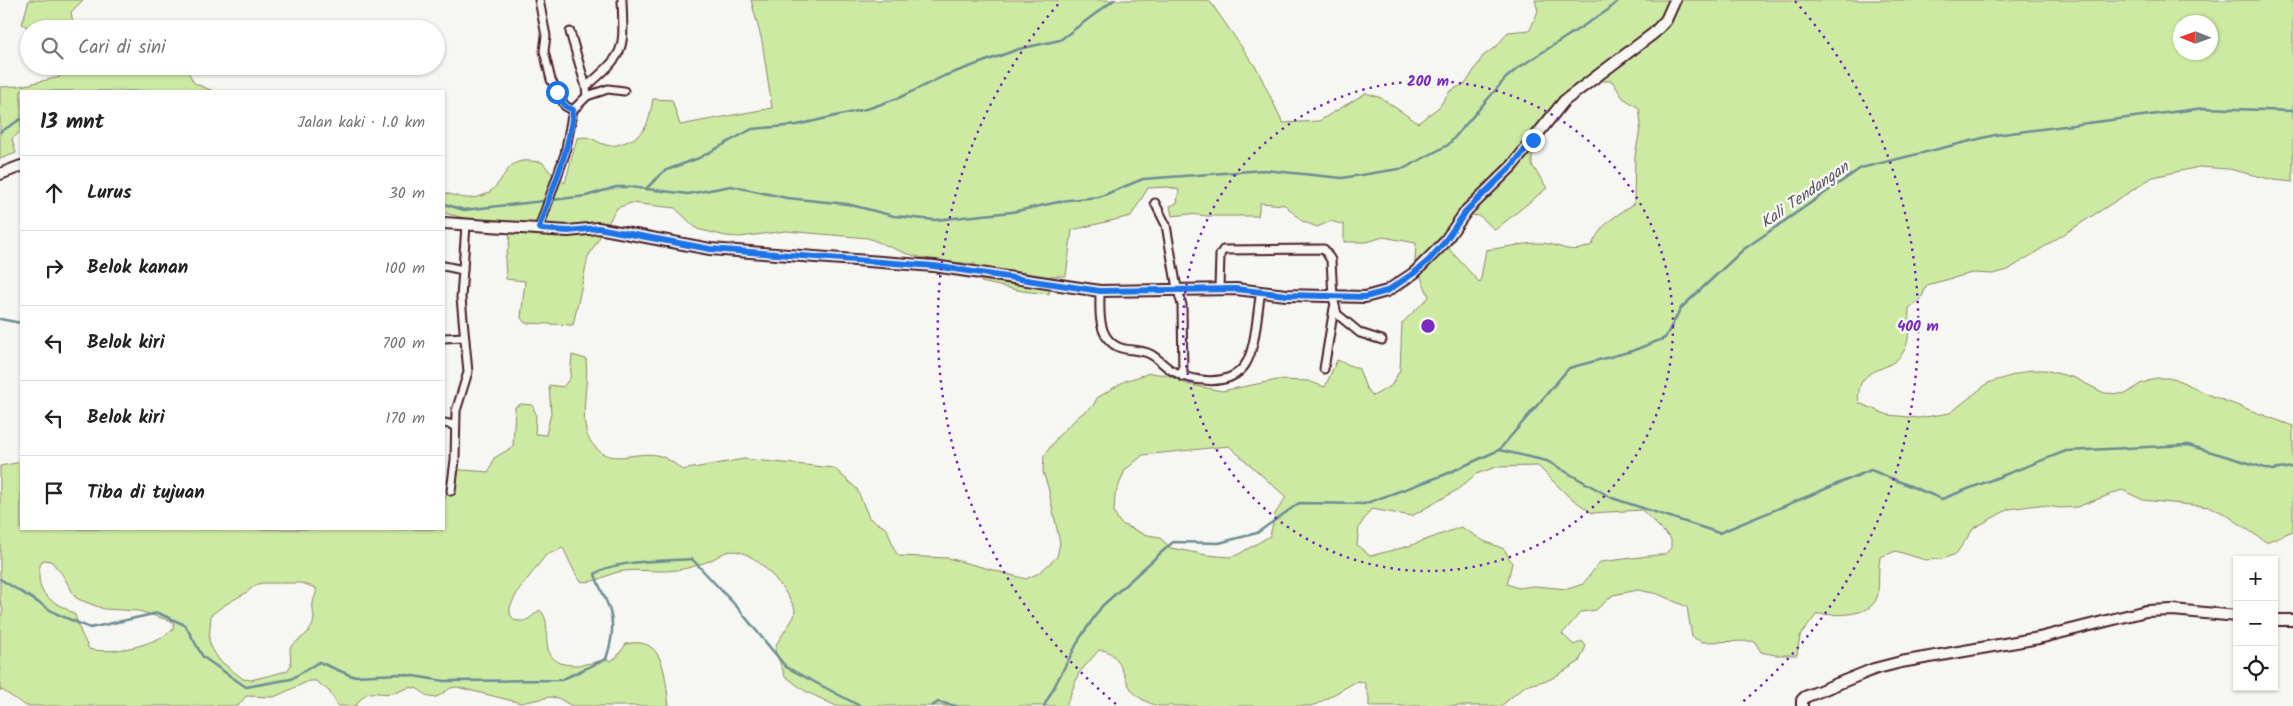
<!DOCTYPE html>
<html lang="id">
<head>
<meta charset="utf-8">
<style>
	body { margin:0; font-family:Kalam,sans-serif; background:#f6f6f6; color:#222 }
	.controls { position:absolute; right:15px; bottom:15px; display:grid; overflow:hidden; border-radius:0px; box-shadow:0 1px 4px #0004 }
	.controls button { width:45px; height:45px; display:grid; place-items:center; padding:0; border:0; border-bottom:1px solid #e0e0e0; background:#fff; color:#222; font:25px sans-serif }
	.compass { position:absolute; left:2173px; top:15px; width:45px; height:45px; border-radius:50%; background:#fff; box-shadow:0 1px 4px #0004; rotate:271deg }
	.stop { position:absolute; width:15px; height:15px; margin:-11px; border:4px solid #1a73e8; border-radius:50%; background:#fff }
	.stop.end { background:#1a73e8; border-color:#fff; box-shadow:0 1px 5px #0008 }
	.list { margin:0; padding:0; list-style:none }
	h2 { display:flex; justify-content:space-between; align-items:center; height:65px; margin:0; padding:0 20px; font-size:21px }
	h2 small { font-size:16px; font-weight:400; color:#767676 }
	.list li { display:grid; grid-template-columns:32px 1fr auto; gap:15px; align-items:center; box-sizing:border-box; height:75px; padding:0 20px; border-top:1px solid #e0e0e0 }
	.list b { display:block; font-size:19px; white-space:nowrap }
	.list em { font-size:16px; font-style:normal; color:#767676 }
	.icon { flex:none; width:28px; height:28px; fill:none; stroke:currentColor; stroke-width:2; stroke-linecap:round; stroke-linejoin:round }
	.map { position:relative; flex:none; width:2293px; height:706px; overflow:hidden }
	.search { position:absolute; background:#fff; box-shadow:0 1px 4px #0004; left:20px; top:20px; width:425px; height:55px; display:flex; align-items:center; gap:12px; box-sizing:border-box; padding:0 18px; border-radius:28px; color:#767676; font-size:19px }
	.panel { position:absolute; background:#fff; box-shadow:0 1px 4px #0004; left:20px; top:90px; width:425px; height:440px; border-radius:0px }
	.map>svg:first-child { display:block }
	.green { fill:#cceaa2; stroke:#8b8466; fill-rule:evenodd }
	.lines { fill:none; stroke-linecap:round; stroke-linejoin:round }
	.stream { stroke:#6d8d94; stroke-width:2.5 }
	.street-casing { stroke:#4a1f2b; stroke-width:11 }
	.secondary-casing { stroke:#4a1f2b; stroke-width:14 }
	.street { stroke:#f6f6f2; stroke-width:7 }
	.secondary { stroke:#f6f6f2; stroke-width:10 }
	.route { stroke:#1a73e8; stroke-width:6 }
	.ring { fill:none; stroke:#7b2cbf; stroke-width:2.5; stroke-dasharray:2.5 5 }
	.labels { text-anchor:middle; stroke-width:5; stroke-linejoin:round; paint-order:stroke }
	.water-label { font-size:16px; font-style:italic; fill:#5b5660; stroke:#f6f6f2 }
	.centre { fill:#7b2cbf; stroke:#f6f6f2; stroke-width:2.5 }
	.ring-label { font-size:15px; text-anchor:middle; font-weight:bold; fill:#7b2cbf; stroke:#f6f6f2; stroke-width:5; stroke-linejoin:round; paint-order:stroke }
</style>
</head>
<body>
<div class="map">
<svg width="2293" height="706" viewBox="0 0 2293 706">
	<rect width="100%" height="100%" fill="#f6f6f2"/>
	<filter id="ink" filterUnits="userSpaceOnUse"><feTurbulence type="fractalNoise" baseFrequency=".02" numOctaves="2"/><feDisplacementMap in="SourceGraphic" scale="10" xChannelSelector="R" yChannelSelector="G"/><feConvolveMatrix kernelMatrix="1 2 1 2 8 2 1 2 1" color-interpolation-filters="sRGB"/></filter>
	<g filter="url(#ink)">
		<g class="green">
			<path d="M29,0H83L71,12L74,29H31L22,24Z"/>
			<path d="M751,0H1209L1257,69L1283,123L1319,121L1366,93L1381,98L1418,123L1439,107L1450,91L1466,83L1483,56L1497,46L1508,32L1530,30L1538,11L1535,0H2293V182L2274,180L2229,169L2199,167L2153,177L2008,270L1993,274L1972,273L1927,285L1921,299L1909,308C1908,321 1911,339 1904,351C1890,376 1854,363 1859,403L1888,415L1919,418L1950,413L1988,383L2030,370H2045L2075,378L2104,393L2126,394L2140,384L2156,378H2174L2212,396L2293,426V531L2266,542L2225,514L2210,507L2143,500L2122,490L2077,507L2061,508L2038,505L2009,509L1974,528L1956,554L1942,559L1925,560L1896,551L1880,557C1878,569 1879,581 1878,593C1875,618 1836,615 1817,614L1800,636L1797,655H1775L1761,652L1754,641L1702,642L1692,637L1687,607L1658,594L1638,590L1613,595L1596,610L1581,612L1562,634L1574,645L1582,641L1586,646L1579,662L1551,679L1525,686L1501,706H1369V697L1364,682L1357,681L1317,704L1310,706H1158C1148,703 1137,698 1131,689C1122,675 1120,650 1099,650L1079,673L1066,706H836L805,691L785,676L775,650L777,643L794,617L795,609C786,589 753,544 726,552C720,554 715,559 709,561C699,565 686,569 676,570C657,573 637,568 618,572C608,574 592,585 581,581C576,578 567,555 563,548L546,555L518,591L510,607V614L514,620C527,624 530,617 540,610C549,619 546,631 547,643C549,674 587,665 606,659L610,661L616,658L626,644C666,634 665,680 669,706H572L558,698L550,697L521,703L457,687C447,687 445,694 436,697C427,700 423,690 415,688C407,686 401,692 393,693C376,696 368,685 356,706H338L329,691L316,681H309L274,697L246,696L238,706H26L2,690H0V618L3,611L0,600V466L21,462V529H444V501L448,489L449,469L489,472L494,458L513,447L515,407L521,404L532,405L536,414L535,434L546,435L551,413L549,385L563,387L570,378L572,355L586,359C589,383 581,407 586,431C587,437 591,442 595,447C611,466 635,451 656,455C667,457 674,463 682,470L744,459L834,468L857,489L869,518L887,529L895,551L899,556L948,558L1026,579L1039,573L1057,557L1060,543L1048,487L1043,472L1044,456L1058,436L1080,415L1093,406L1097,398L1125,381L1150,373L1167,375L1187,384L1222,391L1277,380L1308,381L1325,387L1337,360L1359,369L1366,388L1373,396L1391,386L1400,370L1402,323L1429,297L1415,262L1416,243L1383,237L1367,242H1344V225L1331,221L1317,227L1302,221L1285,205L1260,203L1258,216H1208L1189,214L1172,216L1170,206L1177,203L1179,190L1168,187L1148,188L1131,216L1072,230L1066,276H1050L1049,294L1022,291L981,282L975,264L930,260L905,253L868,238L786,231L740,237L726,236L697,229L675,208L631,203L617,208L588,257L573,325L525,323L521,318L525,281L506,279L505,258L509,247L510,231L472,229L464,218L444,213V193C452,194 462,199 471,198C505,195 499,165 522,161C528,160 536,162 542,162L552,174L565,183L577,138C592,135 593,141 606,145C613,147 620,144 626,142C648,134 649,120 653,99L672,100L680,125L772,108L762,41ZM2180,22H2210V52H2180ZM1601,81H1612L1623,98L1639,108L1641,124L1635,156L1634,204C1614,217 1602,223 1592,245C1567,256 1563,244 1540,243C1523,243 1503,248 1486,250L1480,283L1449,249L1469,215L1480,216L1495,230L1547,188L1532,165V152L1569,100ZM1229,446L1286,497L1275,514L1270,536L1237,555L1230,557L1207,555L1171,548L1159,537L1143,534L1120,523L1114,512L1115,495L1125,470L1143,455ZM1538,466L1567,495L1592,513L1642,510L1671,539V548L1665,554L1600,562L1583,584L1568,589L1534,586L1518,588L1507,584L1512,563L1504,549L1484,541L1461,527L1409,546L1370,556L1357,545L1359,527L1371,509L1412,516L1457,490L1476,474L1496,467ZM43,560L51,561L62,574L76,598L83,601L104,609L139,611L171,621L174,623L173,630C153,645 114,655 89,649L81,633L75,615C59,602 39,601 39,576C39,570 39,566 43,560ZM263,583H301L316,588C317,595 314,596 313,603C312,608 314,613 314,619C312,635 299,637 290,648L291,665L287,671L251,680L243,679L219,660L211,647L209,640L211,615C221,607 231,601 242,595C251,591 253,584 263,583Z"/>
			<path d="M57,66H120C131,70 167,66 181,66L187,70L194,83L213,91H21V131L12,139L16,153L0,159V87L20,86L60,77Z"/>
		</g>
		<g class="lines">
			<g class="stream">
				<path d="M0,132L21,119"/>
				<path d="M646,189L664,171L699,158L752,129L797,125L870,108L901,97L944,76L1019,49L1060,40L1114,0"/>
				<path d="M444,204L464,210L586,196L616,187H630L688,194L731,186L787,198L847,204L894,216L935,220L1012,212L1068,200L1099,197L1143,179L1264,170L1342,178L1405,168L1448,145L1506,78L1518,68L1608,10L1619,0"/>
				<path d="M0,319L21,323"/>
				<path d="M1499,450L1569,368L1632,351L1665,338L1681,308L1744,249L1861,168L1995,135L2204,108L2293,111"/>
				<path d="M0,579L57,614L90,628L158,613L185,625L203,657L246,687L291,679L319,662L352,676L401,674L444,681L561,680L606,659C611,644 615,627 610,612C607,599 599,588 595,574C611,560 670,561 692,559L737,607L786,667L860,706"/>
				<path d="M932,706L938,702L956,706"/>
				<path d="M1044,706L1080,638L1102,606L1173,542L1219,543L1257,533L1299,503L1364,504L1444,475L1499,450L1547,461L1612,498L1719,533L1871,470L1942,499L2066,451L2188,445L2272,470L2293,467"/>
			</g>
			<g class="street-casing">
				<g id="street">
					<path d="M539,0L546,36L544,51L551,80L565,106L573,110"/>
					<path d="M570,32L586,87"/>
					<path d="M587,96L608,89L624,91"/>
					<path d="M1155,203L1166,225L1176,283L1182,305L1183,377"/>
					<path d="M539,228L565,154L573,110L587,96L586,87C626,52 624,52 622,0"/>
					<path d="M444,266L463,270"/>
					<path d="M1219,289L1220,255L1223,250L1324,249L1331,260L1333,297L1337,314L1360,333L1382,340"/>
					<path d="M1100,291C1100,306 1098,327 1108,339C1120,354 1135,347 1150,354C1158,358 1163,365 1171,370C1191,382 1229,388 1245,365C1256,349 1257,311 1261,291"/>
					<path d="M444,338L464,337"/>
					<path d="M1324,369L1334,308"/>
					<path d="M444,423L454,425"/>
					<path d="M451,491L455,460L456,411L468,372L461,298L466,225"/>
				</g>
			</g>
			<g class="secondary-casing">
				<g id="secondary">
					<path d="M0,174L21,166"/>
					<path d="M444,223L568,231L598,228L710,249L934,266L1100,291L1236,289L1286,295L1365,297L1387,291L1414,273L1443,244L1467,210L1512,166L1564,101L1654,33L1666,20L1675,0"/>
					<path d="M2274,620H2293"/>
					<path d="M1802,706V700L1805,697L1874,669L1901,662L2039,638L2146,611L2173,610L2237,616"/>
				</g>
			</g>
			<use href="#street" class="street"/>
			<use href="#secondary" class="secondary"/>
		</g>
	</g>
	<g class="lines" filter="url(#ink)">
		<path class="route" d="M557,92L565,106L573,110C570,150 553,187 540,224L539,228L542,229L568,231L598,228L710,249L934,266L1100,291L1236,289L1286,295L1365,297L1387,291L1414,273L1429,260L1443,244L1467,210L1512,166L1533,140"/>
	</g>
	<g class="ring">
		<circle cx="1428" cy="326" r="245"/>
		<path d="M1116 704A490 490 0 0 1 1061 1M1795 1A490 490 0 0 1 1740 704"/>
	</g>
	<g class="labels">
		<g class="water-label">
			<text transform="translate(1804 194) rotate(-35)" y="6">Kali Tendangan</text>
		</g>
	</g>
	<circle cx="1428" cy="326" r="8" class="centre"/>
	<g class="ring-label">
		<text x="1428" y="86">200 m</text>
		<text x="1918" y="331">400 m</text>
	</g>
</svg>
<div class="controls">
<button>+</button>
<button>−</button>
<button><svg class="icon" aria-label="locate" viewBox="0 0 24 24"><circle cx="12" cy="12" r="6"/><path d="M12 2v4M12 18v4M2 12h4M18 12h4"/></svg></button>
</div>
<svg class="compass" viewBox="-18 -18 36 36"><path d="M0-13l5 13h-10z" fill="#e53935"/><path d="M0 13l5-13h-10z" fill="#767676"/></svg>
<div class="stop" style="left:557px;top:92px"></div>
<div class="stop end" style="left:1533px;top:140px"></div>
<div class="search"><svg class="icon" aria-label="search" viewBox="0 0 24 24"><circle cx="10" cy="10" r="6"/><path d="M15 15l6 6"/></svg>Cari di sini</div>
<section class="panel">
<h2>13 mnt<small>Jalan kaki · 1.0 km</small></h2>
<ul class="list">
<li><svg class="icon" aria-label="ahead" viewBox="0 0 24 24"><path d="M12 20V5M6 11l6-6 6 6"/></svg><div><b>Lurus</b></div><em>30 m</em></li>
<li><svg class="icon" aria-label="right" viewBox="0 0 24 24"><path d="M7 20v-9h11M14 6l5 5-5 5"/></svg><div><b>Belok kanan</b></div><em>100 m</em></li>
<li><svg class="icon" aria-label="left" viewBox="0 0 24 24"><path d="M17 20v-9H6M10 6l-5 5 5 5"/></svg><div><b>Belok kiri</b></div><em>700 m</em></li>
<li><svg class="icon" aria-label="left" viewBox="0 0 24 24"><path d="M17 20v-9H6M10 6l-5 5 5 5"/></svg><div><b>Belok kiri</b></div><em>170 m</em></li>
<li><svg class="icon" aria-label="arrive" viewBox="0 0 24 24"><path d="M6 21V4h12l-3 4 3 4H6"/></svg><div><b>Tiba di tujuan</b></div></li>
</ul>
</section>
</div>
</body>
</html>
